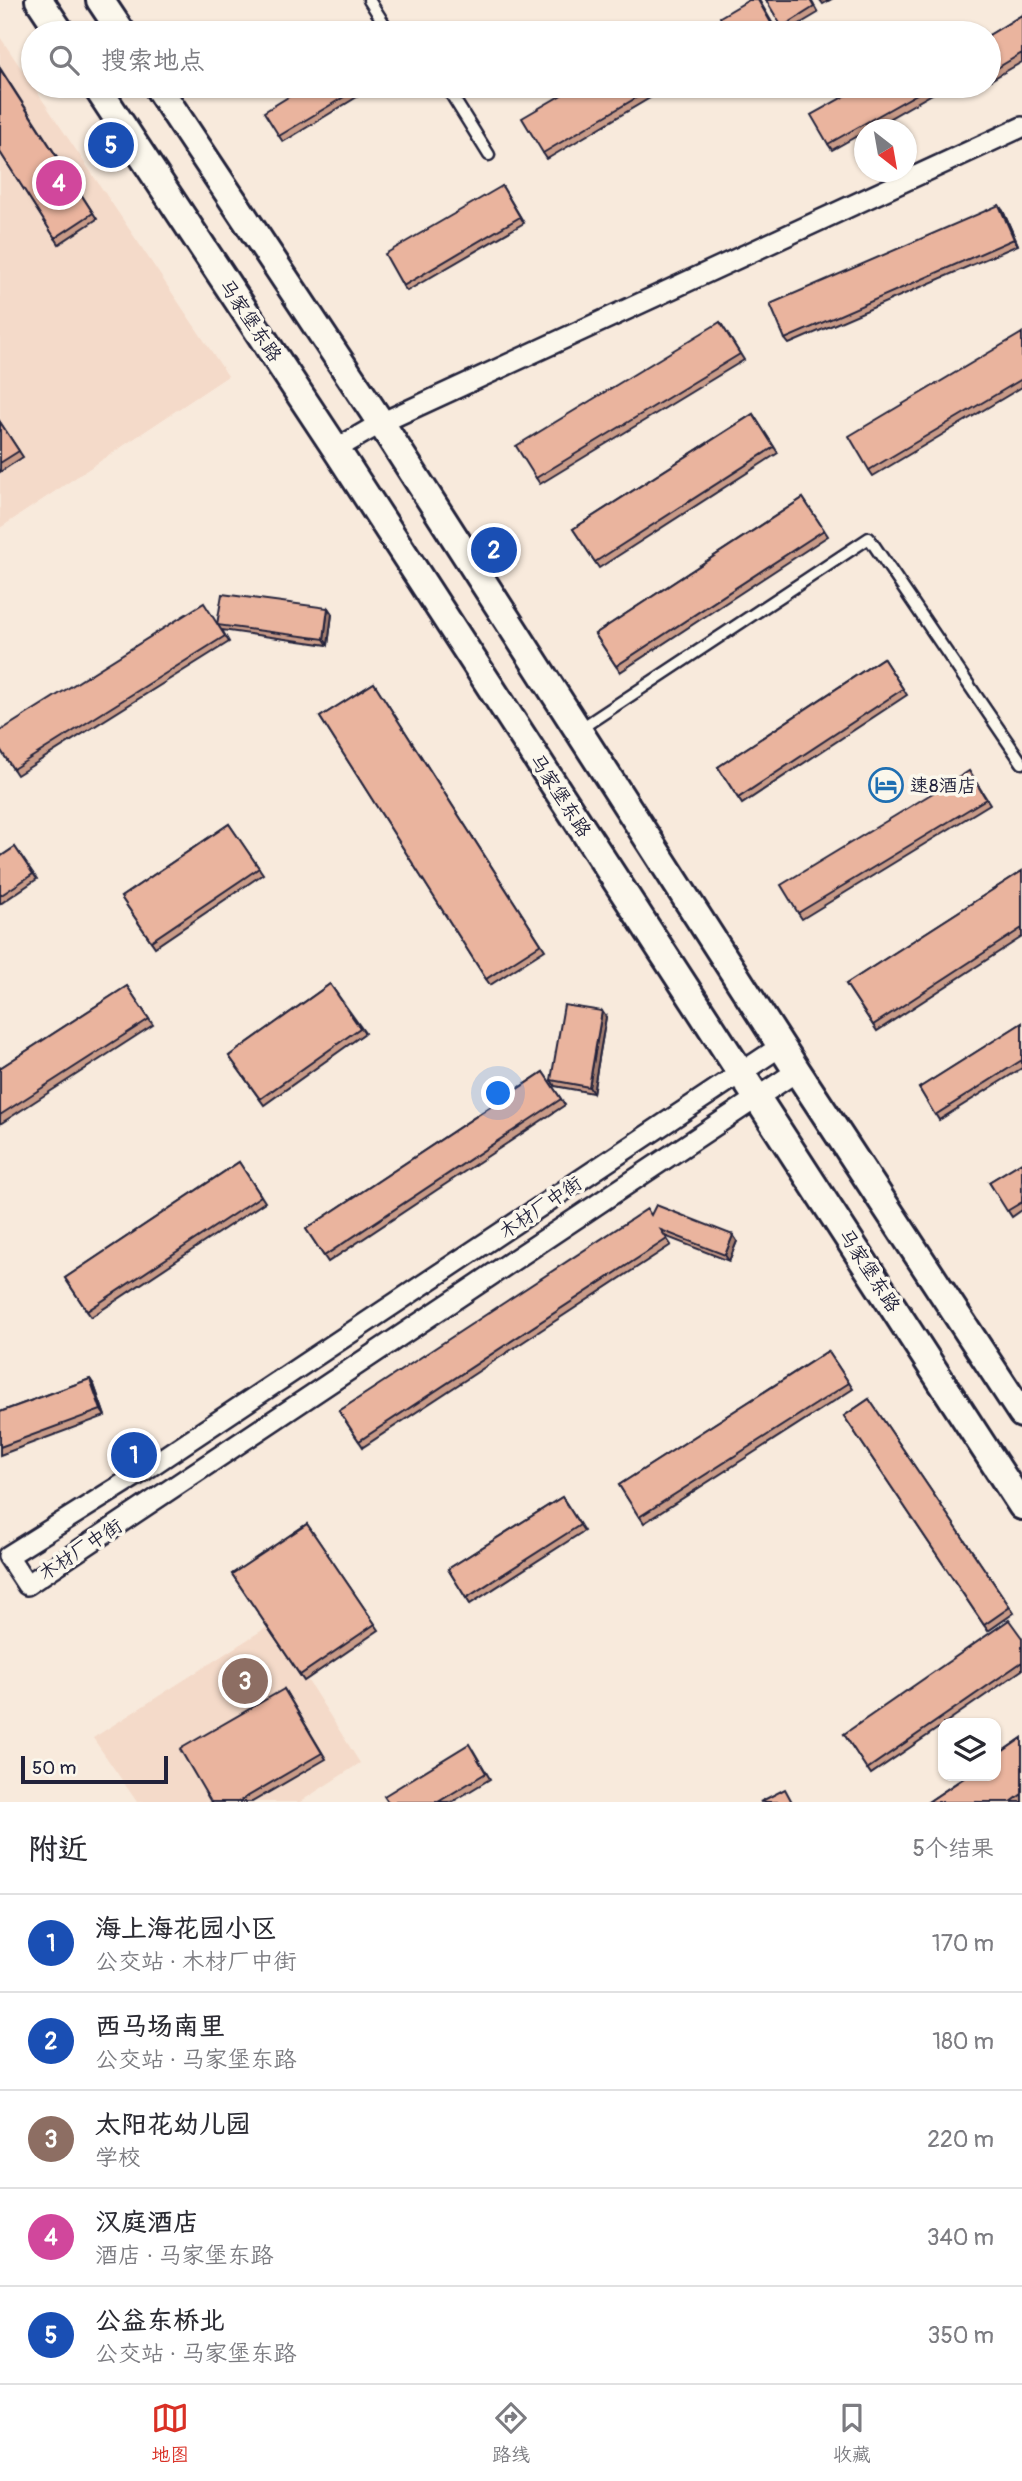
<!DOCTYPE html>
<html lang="zh">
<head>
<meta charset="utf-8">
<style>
	body { margin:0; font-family:Pangolin,"LXGW WenKai TC",sans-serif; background:#f7f7f7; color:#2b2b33 }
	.controls { position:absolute; right:21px; bottom:21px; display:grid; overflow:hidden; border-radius:14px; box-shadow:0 2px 5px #0004 }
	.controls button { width:63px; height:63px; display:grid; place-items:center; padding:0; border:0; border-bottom:2px solid #e1e1e2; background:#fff; color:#2b2b33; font:35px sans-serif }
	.compass { position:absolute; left:854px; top:119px; width:63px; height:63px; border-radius:50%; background:#fff; box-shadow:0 2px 5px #0004; rotate:149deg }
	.scale { position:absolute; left:21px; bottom:18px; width:147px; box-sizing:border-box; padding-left:7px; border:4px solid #22223b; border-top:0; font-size:19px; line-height:24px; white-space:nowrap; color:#22223b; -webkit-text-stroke:5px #fbf7ec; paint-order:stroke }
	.you { position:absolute; left:499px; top:1094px; width:24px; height:24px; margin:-18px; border:5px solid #fff; border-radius:50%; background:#1a73e8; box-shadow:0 0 0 10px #1a73e833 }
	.badge { display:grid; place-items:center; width:46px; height:46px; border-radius:50%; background:#d93025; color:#fff; font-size:23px; font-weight:700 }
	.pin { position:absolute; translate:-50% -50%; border:4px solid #fff; box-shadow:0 2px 7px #0006 }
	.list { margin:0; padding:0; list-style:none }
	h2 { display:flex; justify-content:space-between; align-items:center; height:91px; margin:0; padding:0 28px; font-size:30px }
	h2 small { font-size:23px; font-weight:400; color:#7c7c81 }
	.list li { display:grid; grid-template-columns:46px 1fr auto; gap:21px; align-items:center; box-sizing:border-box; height:98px; padding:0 28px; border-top:2px solid #e1e1e2 }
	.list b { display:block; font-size:26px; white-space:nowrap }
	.list p { margin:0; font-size:23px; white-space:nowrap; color:#7c7c81 }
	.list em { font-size:23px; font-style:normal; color:#7c7c81 }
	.icon { flex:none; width:38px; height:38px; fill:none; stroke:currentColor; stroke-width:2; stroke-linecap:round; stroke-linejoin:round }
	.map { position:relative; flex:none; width:1022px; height:1802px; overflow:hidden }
	.search { position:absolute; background:#fff; box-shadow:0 2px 5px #0004; left:21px; right:21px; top:21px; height:77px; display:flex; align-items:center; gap:18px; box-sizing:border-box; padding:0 24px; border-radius:38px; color:#7c7c81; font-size:26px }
	.sheet { height:581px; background:#fff }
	nav { display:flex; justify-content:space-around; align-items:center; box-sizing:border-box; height:98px; border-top:2px solid #e1e1e2; background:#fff; font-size:19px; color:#7c7c81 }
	nav a { display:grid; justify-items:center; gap:4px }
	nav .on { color:#d93025 }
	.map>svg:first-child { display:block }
	.built { fill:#f4dac9 }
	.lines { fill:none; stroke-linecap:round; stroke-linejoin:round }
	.service-casing { stroke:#22223b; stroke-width:15 }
	.minor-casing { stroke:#22223b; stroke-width:24 }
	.secondary-casing { stroke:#22223b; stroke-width:32 }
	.service { stroke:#fbf7ec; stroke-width:10 }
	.minor { stroke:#fbf7ec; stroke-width:19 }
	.secondary { stroke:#fbf7ec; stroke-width:26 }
	.wall { fill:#c99b88; stroke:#22223b; stroke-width:2 }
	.shaded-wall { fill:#a47e6f; stroke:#22223b; stroke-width:2 }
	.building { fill:#eab49e; stroke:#22223b; stroke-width:2 }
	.labels { text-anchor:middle; stroke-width:7; stroke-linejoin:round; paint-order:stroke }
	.street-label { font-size:19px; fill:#22223b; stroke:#fbf7ec }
	.poi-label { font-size:19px; fill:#22223b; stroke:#fbf7ec; text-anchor:start }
</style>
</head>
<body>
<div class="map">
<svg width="1022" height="1802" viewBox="0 0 1022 1802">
	<rect width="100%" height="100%" fill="#f8eadc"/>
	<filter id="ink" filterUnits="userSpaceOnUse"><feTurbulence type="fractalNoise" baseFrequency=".0143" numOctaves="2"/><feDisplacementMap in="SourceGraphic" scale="14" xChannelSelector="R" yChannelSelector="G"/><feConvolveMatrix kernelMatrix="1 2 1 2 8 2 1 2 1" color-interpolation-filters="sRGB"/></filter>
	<g filter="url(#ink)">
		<g class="built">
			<path d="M0,37L228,376L0,528Z"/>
			<path d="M272,1624L360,1763L300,1802H137L93,1738Z"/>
		</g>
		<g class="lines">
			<g class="service-casing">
				<g id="service">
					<path d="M369,0L390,33"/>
					<path d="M446,86L489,155"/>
					<path d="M580,729L869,538L1022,763"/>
				</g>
			</g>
			<g class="minor-casing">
				<g id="minor">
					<path d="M336,449L381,423L1022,127"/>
					<path d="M781,1046L142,1472L8,1556L27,1585L797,1071"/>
				</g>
			</g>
			<g class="secondary-casing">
				<g id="secondary">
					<path d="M39,0L61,33"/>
					<path d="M100,0L122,33"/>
					<path d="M96,86L336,449L1022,1506"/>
					<path d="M157,86L381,423L797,1071L1022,1414"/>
				</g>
			</g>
			<use href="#service" class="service"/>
			<use href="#minor" class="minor"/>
			<use href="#secondary" class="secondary"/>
		</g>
		<g class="wall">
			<path d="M759,0L778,33H729Z"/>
			<path d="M811,0L818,13L786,32L782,27Z"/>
			<path d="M820,0H830L823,4Z"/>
			<path d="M1022,15V62L989,81V35Z"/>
			<path d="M0,68L97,219L59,244L0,152Z"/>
			<path d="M306,86H375L283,142L279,136Z"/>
			<path d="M577,86H670L547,159L543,153Z"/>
			<path d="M863,86H946L869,130H864V132L832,150L828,144Z"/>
			<path d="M502,186L524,223L407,291L403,286Z"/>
			<path d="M1003,211L1018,245L789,344L785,339Z"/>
			<path d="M720,322L744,360L540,484L536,478Z"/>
			<path d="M1022,333V387L873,476L869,470Z"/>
			<path d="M753,414L778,453L599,568L573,529Z"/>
			<path d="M0,422L23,457L0,472Z"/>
			<path d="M803,498L828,536L620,672L595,634Z"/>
			<path d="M328,608L332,614L328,645L222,630L229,642L17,775L0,749L218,624Z"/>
			<path d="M883,658L907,695L742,804L718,767Z"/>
			<path d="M374,683L545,950L490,985L320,717Z"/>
			<path d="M969,771L990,804L802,919L798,913Z"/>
			<path d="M229,824L263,874L155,947L121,897Z"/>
			<path d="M15,847L37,879L0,904V857Z"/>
			<path d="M1022,871V937L877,1031L846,984Z"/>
			<path d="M330,984L365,1033L264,1105L229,1056Z"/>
			<path d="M127,986L153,1025L0,1124V1068Z"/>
			<path d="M606,1017L593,1093L555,1086L551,1080Z"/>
			<path d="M1022,1023V1068L939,1120L919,1088Z"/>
			<path d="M543,1072L565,1105L328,1262L306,1229Z"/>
			<path d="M239,1162L265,1202L91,1317L65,1278Z"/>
			<path d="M1022,1162V1210L1012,1217L989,1182Z"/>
			<path d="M651,1215L733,1235L737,1241L729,1261L665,1236L671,1245L363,1447L339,1411Z"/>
			<path d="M828,1351L853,1389L644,1523L619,1485Z"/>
			<path d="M90,1379L94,1385L105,1416L0,1455V1412Z"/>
			<path d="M869,1399L1014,1613L988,1631L844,1416Z"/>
			<path d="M562,1497L584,1531L470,1604L448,1569Z"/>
			<path d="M307,1524L379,1630L304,1681L232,1574Z"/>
			<path d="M1022,1638V1670L945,1723H943V1725L871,1774L844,1734Z"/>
			<path d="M284,1689L326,1759L252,1802H211Z"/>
			<path d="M1022,1738V1802H928Z"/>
			<path d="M473,1750L490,1779L452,1802H388Z"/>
		</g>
		<g class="shaded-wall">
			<path d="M999,205L1003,211L1018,245L1014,239Z"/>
			<path d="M328,608L332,614L328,645L324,639Z"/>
			<path d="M602,1011L606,1017L593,1093L589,1087Z"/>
			<path d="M733,1235L737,1241L729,1261L725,1255Z"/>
			<path d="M90,1379L94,1385L105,1416L101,1410Z"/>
		</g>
		<g class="building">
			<path d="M749,0H758L774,28L764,33H729L720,17Z"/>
			<path d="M766,0H810L814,7L782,27Z"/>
			<path d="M1022,15V53L989,73V35Z"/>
			<path d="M0,69L93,213L55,238L0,152Z"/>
			<path d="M306,86H362L279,136L264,112Z"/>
			<path d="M577,86H656L543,153L522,118Z"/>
			<path d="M863,86H931L828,144L811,115Z"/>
			<path d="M502,186L520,217L403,286L385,254Z"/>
			<path d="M999,205L1014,239L785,339L770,304Z"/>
			<path d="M720,322L740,354L536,478L516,446Z"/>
			<path d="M1022,333V379L869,470L849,436Z"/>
			<path d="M753,414L774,447L595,562L573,529Z"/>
			<path d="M0,422L19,451L0,463Z"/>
			<path d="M803,498L824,530L616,666L595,634Z"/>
			<path d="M222,594L328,608L324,639L217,625Z"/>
			<path d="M204,603L225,636L13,769L0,749V731Z"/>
			<path d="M883,658L903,689L738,798L718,767Z"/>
			<path d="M374,683L541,944L486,979L320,717Z"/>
			<path d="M969,771L986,799L798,913L781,885Z"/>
			<path d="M229,824L259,868L151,941L121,897Z"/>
			<path d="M15,847L33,874L0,896V857Z"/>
			<path d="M1022,871V928L873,1025L846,984Z"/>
			<path d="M330,984L360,1028L260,1099L229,1056Z"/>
			<path d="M127,986L149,1019L0,1115V1068Z"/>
			<path d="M564,1005L602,1011L589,1087L551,1080Z"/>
			<path d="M1022,1023V1060L935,1115L919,1088Z"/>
			<path d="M543,1072L561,1099L324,1256L306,1229Z"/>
			<path d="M239,1162L261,1196L87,1311L65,1278Z"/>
			<path d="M1022,1162V1202L1007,1211L989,1182Z"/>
			<path d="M656,1205L733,1235L725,1255L661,1230L667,1239L359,1441L339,1411L647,1209L651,1215Z"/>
			<path d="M828,1351L849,1383L639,1517L619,1485Z"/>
			<path d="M90,1379L101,1410L0,1447V1412Z"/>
			<path d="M869,1399L1010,1607L984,1625L844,1416Z"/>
			<path d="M562,1497L580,1525L466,1598L448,1569Z"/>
			<path d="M307,1524L375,1624L300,1675L232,1574Z"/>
			<path d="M1009,1620L1022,1638V1662L867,1769L844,1734Z"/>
			<path d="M284,1689L322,1753L238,1802H211L180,1749Z"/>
			<path d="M1022,1738V1794L1011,1802H928L967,1776H996V1756Z"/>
			<path d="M469,1744L486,1773L438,1802H388L384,1796Z"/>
			<path d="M785,1789L792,1802H760Z"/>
		</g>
	</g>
	<defs>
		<g id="hotel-ring" transform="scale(1.75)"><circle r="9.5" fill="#fbf7ec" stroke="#1f6fb2" stroke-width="1.5"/><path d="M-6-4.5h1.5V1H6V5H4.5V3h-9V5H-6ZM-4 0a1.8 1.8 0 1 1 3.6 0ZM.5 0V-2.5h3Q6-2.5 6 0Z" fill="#1f6fb2"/></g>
	</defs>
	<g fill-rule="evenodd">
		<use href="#hotel-ring" x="886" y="785"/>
	</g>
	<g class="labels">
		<g class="street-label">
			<text transform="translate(251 320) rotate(56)" y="7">马家堡东路</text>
			<text transform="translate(561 795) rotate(57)" y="7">马家堡东路</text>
			<text transform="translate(540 1207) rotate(-34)" y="7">木材厂中街</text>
			<text transform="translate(870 1270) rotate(57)" y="7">马家堡东路</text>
			<text transform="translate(80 1549) rotate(-33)" y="7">木材厂中街</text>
		</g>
		<g class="poi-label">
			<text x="910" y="792">速8酒店</text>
		</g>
	</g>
</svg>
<div class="controls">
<button><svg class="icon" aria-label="layers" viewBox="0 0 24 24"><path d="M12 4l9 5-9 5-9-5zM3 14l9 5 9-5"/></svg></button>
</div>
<svg class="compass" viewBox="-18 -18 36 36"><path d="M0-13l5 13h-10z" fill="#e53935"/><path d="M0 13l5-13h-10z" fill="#7c7c81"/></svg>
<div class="scale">50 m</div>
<div class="you"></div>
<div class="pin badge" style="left:134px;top:1455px;background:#1a4fb4">1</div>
<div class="pin badge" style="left:494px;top:550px;background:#1a4fb4">2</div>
<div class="pin badge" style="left:245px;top:1681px;background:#8d6e63">3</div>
<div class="pin badge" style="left:59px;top:183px;background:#d1479c">4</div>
<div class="pin badge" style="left:111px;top:145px;background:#1a4fb4">5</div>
<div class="search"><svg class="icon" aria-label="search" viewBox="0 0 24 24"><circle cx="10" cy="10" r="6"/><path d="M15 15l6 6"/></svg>搜索地点</div>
</div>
<section class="sheet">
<h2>附近<small>5个结果</small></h2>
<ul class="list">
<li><span class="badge" style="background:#1a4fb4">1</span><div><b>海上海花园小区</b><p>公交站 · 木材厂中街</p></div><em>170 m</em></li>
<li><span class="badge" style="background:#1a4fb4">2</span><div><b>西马场南里</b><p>公交站 · 马家堡东路</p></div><em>180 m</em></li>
<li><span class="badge" style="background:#8d6e63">3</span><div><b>太阳花幼儿园</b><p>学校</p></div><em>220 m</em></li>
<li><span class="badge" style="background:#d1479c">4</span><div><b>汉庭酒店</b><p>酒店 · 马家堡东路</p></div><em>340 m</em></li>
<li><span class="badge" style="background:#1a4fb4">5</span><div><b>公益东桥北</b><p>公交站 · 马家堡东路</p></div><em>350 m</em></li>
</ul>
</section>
<nav>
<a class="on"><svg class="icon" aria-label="map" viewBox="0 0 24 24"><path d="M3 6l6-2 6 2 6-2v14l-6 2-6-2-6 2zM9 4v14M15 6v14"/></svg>地图</a>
<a><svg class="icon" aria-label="directions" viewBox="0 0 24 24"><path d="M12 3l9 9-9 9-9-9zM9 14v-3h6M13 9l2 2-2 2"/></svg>路线</a>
<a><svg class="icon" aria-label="saved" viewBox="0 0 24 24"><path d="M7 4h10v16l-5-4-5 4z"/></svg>收藏</a>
</nav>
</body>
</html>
